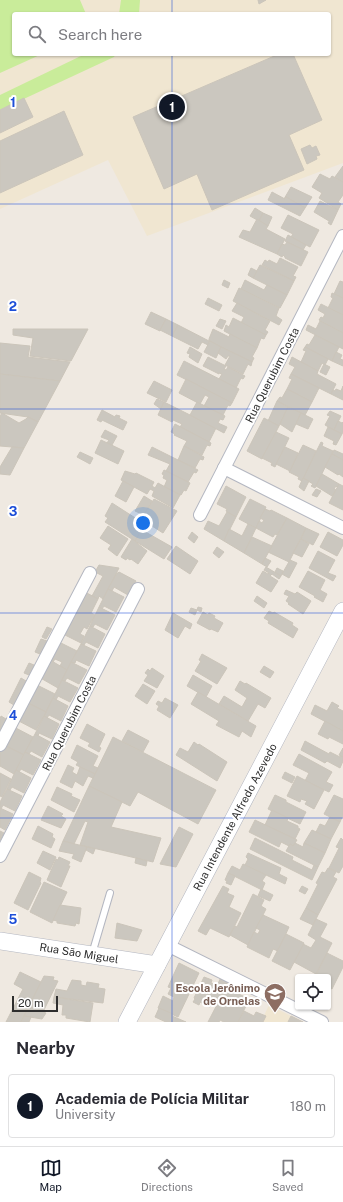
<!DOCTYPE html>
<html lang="en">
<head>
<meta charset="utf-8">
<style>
	body { margin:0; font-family:"Public Sans",sans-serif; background:#f7f7f7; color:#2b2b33 }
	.controls { position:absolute; right:12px; bottom:12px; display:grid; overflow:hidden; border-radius:4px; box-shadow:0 1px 3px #0004 }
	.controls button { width:36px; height:36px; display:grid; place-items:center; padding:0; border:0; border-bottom:1px solid #e1e1e2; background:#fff; color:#2b2b33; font:20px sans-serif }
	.scale { position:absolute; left:12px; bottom:10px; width:46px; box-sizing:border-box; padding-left:4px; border:2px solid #2e2e2e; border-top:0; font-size:11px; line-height:14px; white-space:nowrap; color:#2e2e2e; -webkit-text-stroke:3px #fff; paint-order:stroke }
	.you { position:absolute; left:143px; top:523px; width:14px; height:14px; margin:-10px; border:3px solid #fff; border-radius:50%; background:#1a73e8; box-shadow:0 0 0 6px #1a73e833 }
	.badge { display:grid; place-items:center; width:26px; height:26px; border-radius:50%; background:#111827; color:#fff; font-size:13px; font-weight:700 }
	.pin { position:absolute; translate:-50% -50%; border:2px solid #fff; box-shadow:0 1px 4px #0006 }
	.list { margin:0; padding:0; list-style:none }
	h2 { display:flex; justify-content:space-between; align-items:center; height:52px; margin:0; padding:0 16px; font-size:17px }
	h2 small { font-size:13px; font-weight:400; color:#7c7c81 }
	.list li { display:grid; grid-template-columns:26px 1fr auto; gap:12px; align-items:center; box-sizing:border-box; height:64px; margin:0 8px 8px; padding:0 8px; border:1px solid #e1e1e2; border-radius:4px }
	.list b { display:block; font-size:15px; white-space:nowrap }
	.list p { margin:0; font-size:13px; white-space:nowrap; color:#7c7c81 }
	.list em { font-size:13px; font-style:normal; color:#7c7c81 }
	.icon { flex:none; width:22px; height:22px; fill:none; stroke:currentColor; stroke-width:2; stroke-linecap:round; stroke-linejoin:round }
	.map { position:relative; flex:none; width:343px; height:1022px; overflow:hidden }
	.search { position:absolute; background:#fff; box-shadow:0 1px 3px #0004; left:12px; right:12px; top:12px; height:44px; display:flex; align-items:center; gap:10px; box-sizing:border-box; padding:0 14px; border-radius:4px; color:#7c7c81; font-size:15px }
	.sheet { height:124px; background:#fff }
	nav { display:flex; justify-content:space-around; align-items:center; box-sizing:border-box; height:56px; border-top:1px solid #e1e1e2; background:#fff; font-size:11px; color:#7c7c81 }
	nav a { display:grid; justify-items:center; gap:2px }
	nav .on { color:#111827 }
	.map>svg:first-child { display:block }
	.education { fill:#f0e6d1; fill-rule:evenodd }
	.pitch { fill:#c9ec9a }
	.building { fill:#cbc7bf; stroke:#cbc5ba }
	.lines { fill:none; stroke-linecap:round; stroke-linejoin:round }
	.lane-casing { stroke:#b4b7c1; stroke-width:8 }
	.street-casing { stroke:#b4b7c1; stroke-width:14 }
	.secondary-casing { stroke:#b4b7c1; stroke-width:18 }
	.lane { stroke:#fff; stroke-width:6 }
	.street { stroke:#fff; stroke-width:12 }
	.secondary { stroke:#fff; stroke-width:17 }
	.grid { fill:none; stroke:#1d4ed8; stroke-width:1; stroke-opacity:0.55 }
	.labels { text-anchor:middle; stroke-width:4; stroke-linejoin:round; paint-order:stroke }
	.street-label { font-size:11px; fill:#2e2e2e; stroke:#fff }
	.education-label { font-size:11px; font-weight:bold; fill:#785e54; stroke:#fff; text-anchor:end }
	.grid-label { font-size:13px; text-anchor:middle; font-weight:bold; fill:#1d4ed8; stroke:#fff; stroke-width:4; stroke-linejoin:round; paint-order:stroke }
</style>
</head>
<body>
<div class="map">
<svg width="343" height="1022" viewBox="0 0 343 1022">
	<rect width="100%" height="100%" fill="#efe9e1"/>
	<g class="education">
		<path d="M0,0H343V163L147,236L108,160L0,209ZM14,14H329V54H14Z"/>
		<path d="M269,1005L303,1022H261Z"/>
	</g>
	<g class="pitch">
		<path d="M0,0H80L86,14H14V54H42L0,73Z"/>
		<path d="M121,0H140L139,14H119Z"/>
		<path d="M85,54H116L114,57L0,110V95Z"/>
	</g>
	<g class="building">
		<path d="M258,0H266L259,4Z"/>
		<path d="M279,54H293L322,120L289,135L304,170L212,210L197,174L164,189L133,117Z"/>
		<path d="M24,98L33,117L0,133V110Z"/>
		<path d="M64,111L83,155L0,193V141Z"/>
		<path d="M310,145L312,148L316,146L320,155L316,156L317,159L307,164L301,149Z"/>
		<path d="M343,166V182L335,177Z"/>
		<path d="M320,174L330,179L332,176L343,182V195L338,202L341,204L338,210L319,198L322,193L312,187Z"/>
		<path d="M291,187L312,197L305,208L286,197L284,199Z"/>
		<path d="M272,192L285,199L286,197L305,208L300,216L268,200Z"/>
		<path d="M320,201L338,210L331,225L328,223L330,220L329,221L314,212Z"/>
		<path d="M255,208L263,213L259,221L250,216Z"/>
		<path d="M263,213L272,217L268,226L259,221Z"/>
		<path d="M288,215L319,230L310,247L291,237L293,234L281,228Z"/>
		<path d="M257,219L268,226L266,229L285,239L277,254L239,237L243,230L250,232Z"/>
		<path d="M288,235L306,245L303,250L285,241Z"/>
		<path d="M287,242L308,252L301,266L285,258V257L283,255L282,257L277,254L282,244L285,245Z"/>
		<path d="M280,258L298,267L293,276L296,277L294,281L262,265L265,260L268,262L269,260L277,264Z"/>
		<path d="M260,265L294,281L287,295L253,278Z"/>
		<path d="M251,268L257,271L253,278L248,275Z"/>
		<path d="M224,280L230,283L228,288L222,285Z"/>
		<path d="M245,280L264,290L267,285L287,295L280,308L241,289Z"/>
		<path d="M340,281L343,282V298L334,294Z"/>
		<path d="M239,288L279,308L276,316L282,320L279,325L233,301Z"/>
		<path d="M332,293L343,298V315L328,308L333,298L331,297Z"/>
		<path d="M208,298L222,305L219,311L205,304Z"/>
		<path d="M237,303L270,321L265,330L268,332L266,335L241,323L244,317L232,311Z"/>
		<path d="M321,304L343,315V333L319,320L321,317L323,318L325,314L318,310Z"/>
		<path d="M151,312L166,319L160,331L145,324Z"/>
		<path d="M233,318L266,335L264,339L261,338L257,348L224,331L226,325L229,327Z"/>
		<path d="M166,319L178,325L172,336L160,330Z"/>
		<path d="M220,319L226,321L222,329L216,326Z"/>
		<path d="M320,321L343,333V349L306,330L308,325L316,329Z"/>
		<path d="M178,325L209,341L208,345L202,342L198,349L172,336Z"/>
		<path d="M13,329H88L71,361L30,356L33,338L13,335Z"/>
		<path d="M213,329L229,337L230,334L257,348L252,357L254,358L252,362L209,341V339Z"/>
		<path d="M315,335L339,347L332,361L305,347L307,344L309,345Z"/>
		<path d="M210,341L221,347L216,358L204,352Z"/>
		<path d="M0,343L30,346L28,357L70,362L60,381L0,374Z"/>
		<path d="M190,347L202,354L198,363L189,357L190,354L187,353Z"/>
		<path d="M221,347L252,362L251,366L248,364L243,374L225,365L230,356H228L226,359L218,353Z"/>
		<path d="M305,347L328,359L325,365L322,363L318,371L301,362L306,351L303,350Z"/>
		<path d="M336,352L342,355L340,359L343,360V366L332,361Z"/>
		<path d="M208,357L226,366L224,369L226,370L228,367L245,376L243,379L241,378L236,388L219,379L222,374L219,373V374L203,366Z"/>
		<path d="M292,357L318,371L317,374L336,384L331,394L291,374L295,367L289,364Z"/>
		<path d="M184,361L239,389L232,403L177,375Z"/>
		<path d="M324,364L330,367L326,375L320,372Z"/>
		<path d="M0,374L60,381L38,422L28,417L0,413Z"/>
		<path d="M291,374L319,388L312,402L287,389L292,379L289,378Z"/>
		<path d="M186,379L232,403L230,406L228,405L223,415L204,406L209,397L205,395L200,404L179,393Z"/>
		<path d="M154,381L172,390L166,402L147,393Z"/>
		<path d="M343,386V400L331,394L333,390L335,391L336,389L341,391Z"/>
		<path d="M287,389L312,402L305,415L277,401L280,397L282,398Z"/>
		<path d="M157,399L164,402L161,409L154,404Z"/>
		<path d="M277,401L288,407L279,426L268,421Z"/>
		<path d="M164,402L216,428L209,442L180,427L182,424L173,420L172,422L158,415Z"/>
		<path d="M197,402L225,416L223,420L220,419L218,423L227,427L224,433L190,415Z"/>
		<path d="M288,407L301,413L292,432L280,424Z"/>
		<path d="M102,410L115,417L116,415L120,416L119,418L127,422L123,430L102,420L101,422L97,420Z"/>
		<path d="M330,411L341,416L334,430L325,425L330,416L327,415Z"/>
		<path d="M2,413L19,423L26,419L28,417L38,422L24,448L0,446V416Z"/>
		<path d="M301,413L313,419L308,429L296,424Z"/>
		<path d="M264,418L279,426L262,459L247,451Z"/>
		<path d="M338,421L342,423L343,422V432L342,434L334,430Z"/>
		<path d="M175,424L211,443L210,446L207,445L202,455L184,446L187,441L174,435L175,434L171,432Z"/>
		<path d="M328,427L342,434L336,445L333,444L334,441L324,436Z"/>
		<path d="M105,430L117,436L112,445L107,443L109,440L101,437Z"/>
		<path d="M276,432L289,438L275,467L271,465L272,463L262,458Z"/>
		<path d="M101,440L124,451L118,464L95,453Z"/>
		<path d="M321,442L323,443L322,446L333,451L315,488L311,486L313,484L303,478Z"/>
		<path d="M303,445L316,451L302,481L298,479L299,477L289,472Z"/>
		<path d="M184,446L204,457L203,460L200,459L195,468L178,460Z"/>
		<path d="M12,447L24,448L10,475L0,474V467Z"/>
		<path d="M152,447L198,470L196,473L194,472L188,482L166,471L170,464L148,455Z"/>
		<path d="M285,447L298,453L290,471L276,464Z"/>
		<path d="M334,450L343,454V460L332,454Z"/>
		<path d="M80,452L93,458L90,464L77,457Z"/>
		<path d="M332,454L343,460V477L339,474L338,475L325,467Z"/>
		<path d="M164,470L190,483L186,491L184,490L181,495L164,487L167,480L163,478L164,475L162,474Z"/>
		<path d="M125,471L135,474L136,473L154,482L152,486L155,488L158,483L180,495L173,508L152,496L154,491L150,489L147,494L121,480Z"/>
		<path d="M322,474L339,484L338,488L336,486L334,489L336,490L332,496L316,486Z"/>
		<path d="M303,478L309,481L304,491L299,487Z"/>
		<path d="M123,481L134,487L126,502L115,496Z"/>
		<path d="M339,484L343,486V510L329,503Z"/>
		<path d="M226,486L246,497L236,517L226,511L227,509L217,504Z"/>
		<path d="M316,489L321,491L317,497L312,495Z"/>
		<path d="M144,496L152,501L144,515L135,511Z"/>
		<path d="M154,499L177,511L163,533L141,519Z"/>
		<path d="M250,499L266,507L256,528L239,519Z"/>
		<path d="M112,503L140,521L135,529L140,532L135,541L105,522L108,518L105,516Z"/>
		<path d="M265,509L270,511L271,510L287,518L277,535L275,534L273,537L256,528L259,521L262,523L264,520L260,518Z"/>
		<path d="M227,512L236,517L224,541L204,529L208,521L219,526Z"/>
		<path d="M287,518L306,528L289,562L268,552Z"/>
		<path d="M248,524L256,528L244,553L224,541L229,529L242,536Z"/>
		<path d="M108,526L128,539L117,556L108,549L111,545L100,538Z"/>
		<path d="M306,528L319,534L313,545L301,539Z"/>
		<path d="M142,530L172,547L164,559L135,541Z"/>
		<path d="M192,532L198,537L194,543L188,538Z"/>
		<path d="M328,532L343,540V545L337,556L320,547Z"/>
		<path d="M252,537L272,546L262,564L244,553Z"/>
		<path d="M132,539L147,551L138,564L131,559L130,560L127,558L126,560L121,557Z"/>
		<path d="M301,539L309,544L302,557L293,553Z"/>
		<path d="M176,546L198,561L190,574L167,559Z"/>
		<path d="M217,547L224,552L219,558L213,553Z"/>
		<path d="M318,551L335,560L328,573L336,576L333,581L309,568Z"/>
		<path d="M265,558L271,561L267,567L262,564Z"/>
		<path d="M290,560L297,563L289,578L282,574Z"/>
		<path d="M99,565L119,568L103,599L99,596L98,599L92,596L103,576L95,572Z"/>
		<path d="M266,567L281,576L279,579L272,574L270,576L278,581L271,592L256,583L263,571L268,574L269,573L264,570Z"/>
		<path d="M277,568L283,571L281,576L275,572Z"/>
		<path d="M308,571L325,580L320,590L327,594L323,602L314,597L315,596L299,587Z"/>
		<path d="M119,572L136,581L128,595L114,587L112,591L108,589L117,573H118Z"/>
		<path d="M108,589L124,597L116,612L104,606L102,609L99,607Z"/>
		<path d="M286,590L295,594L297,592L311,601L303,614L288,604L289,603L286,601L289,596L284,594Z"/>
		<path d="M83,591L98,599L91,613L95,615L87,629L84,627L80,634L84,636L81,643L61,633Z"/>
		<path d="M257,596L267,603L264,608L254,601Z"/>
		<path d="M99,607L115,615L107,630L95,624L93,627L90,626Z"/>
		<path d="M198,607L202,608L201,612L197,610L195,615L189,612L191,608L197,610Z"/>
		<path d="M269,611L273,613L274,612L293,623L292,625L298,629L293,638L268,623L269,621L264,618Z"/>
		<path d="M203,612L208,615L209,613L215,616L214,618L223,623L218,632L211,629L210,630L197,623Z"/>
		<path d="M173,613L192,624L190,629L185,626L178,638L165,630Z"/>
		<path d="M90,626L105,634L98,648L86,642L84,645L81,644Z"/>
		<path d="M47,627L52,629L46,639L42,637Z"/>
		<path d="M41,639L47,641L40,654L35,652Z"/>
		<path d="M55,640L77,651L67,670L60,666L62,662L55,659L53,662L46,658Z"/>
		<path d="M81,644L96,651L89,666L76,660L75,663L71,662Z"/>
		<path d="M202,654L227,668L217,684L195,671L201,661L199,660Z"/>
		<path d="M50,660L67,670L58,688L37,676Z"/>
		<path d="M71,662L87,670L79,684L67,678L65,681L62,680Z"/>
		<path d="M29,663L34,665L29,675L24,673Z"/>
		<path d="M264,666L274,672L270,678L260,672Z"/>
		<path d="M152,668L164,676L157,688L144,681L148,675L145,673L148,669L150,671Z"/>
		<path d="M193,675L212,686L206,697L187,686Z"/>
		<path d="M21,678L26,681L14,705L9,702Z"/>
		<path d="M62,680L78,688L70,702L58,696L56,700L53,698Z"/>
		<path d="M240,681L245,684L246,683L271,698L265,708L258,704L248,721L219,704L224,696L242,707L247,698L235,690Z"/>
		<path d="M33,683L55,694L46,712L24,701Z"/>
		<path d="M143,684L155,691L147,704L135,696Z"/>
		<path d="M198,692L256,726L251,737L242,731L239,737L216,725L219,721L191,704Z"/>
		<path d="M53,698L68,706L61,721L49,715L47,718L44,716Z"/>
		<path d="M165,698L178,705L170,718L157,710L159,706L156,704L158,701L162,703Z"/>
		<path d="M24,701L46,712L36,730L15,719Z"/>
		<path d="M332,702L339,706L337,708L343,711V731L311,714L315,705L327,711Z"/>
		<path d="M1,716L6,719L0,731V719Z"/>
		<path d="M44,716L59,724L52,739L39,733L38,736L35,734Z"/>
		<path d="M325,721L343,731V744L329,737L328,739L318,734Z"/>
		<path d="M87,724L105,734L99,747L101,748L99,752L88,746L90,743L80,738Z"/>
		<path d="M12,726L33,737L24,755L2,744Z"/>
		<path d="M128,730L149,741L143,752L122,741Z"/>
		<path d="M35,734L50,742L42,757L31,751L29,754L25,752Z"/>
		<path d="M113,737L216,790L198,824L138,792L130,806L89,786Z"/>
		<path d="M305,741L329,754L330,752L340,757L341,755L343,757V761L340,768L327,761L325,763L301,750Z"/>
		<path d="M194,742L198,745L199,744L227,762L217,781L176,755L180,748L188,752Z"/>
		<path d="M2,744L24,755L14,774L0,766V748Z"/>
		<path d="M77,745L98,756L93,766L98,768L95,774L76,765L78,762L71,758Z"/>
		<path d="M343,748V757L339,755Z"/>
		<path d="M25,752L41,760L33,775L21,769L19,772L16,770Z"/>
		<path d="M299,754L332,772L326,782L333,785L329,792L305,781L309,773L293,765Z"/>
		<path d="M68,765L74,768L72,772L77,775L80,767L95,774L93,778L88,776L83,786L75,781L72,788L60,782Z"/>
		<path d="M16,770L31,778L24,793L12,787L10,790L7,789Z"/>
		<path d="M285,772L295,777L292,783L282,778Z"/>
		<path d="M0,773L11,779L2,797L0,796Z"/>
		<path d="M297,776L324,790L314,809L305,804L307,801L301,799L300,802L287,796Z"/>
		<path d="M89,786L122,802L111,827L161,838L153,862L80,845L88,822L85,821L74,844L63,841Z"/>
		<path d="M57,787L72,794L71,796L80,800L74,812L51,800Z"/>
		<path d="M7,789L22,796L15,811L3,805L1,809L0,808V802Z"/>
		<path d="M275,795L286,800V802L306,812L300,824L268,809Z"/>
		<path d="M334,795L343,799V815L340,822L324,814Z"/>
		<path d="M48,806L63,814L61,816L66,819L61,828L41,820Z"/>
		<path d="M0,808L13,814L5,830L0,827Z"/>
		<path d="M272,810L288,818L287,821L298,826V828L300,829L295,839L265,825Z"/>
		<path d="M330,817L340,822L331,839L316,832L320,824L325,826Z"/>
		<path d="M255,820L297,840L293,846L290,844L289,846L281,842L279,847L249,832Z"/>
		<path d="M38,826L53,834L52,837L55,839L51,848L32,839Z"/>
		<path d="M179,827L193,834L176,867L160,864Z"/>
		<path d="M312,830L331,839L325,853L304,843Z"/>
		<path d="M0,831L4,833L0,840Z"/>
		<path d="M255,838L293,857L292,860L312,870L314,865L318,867L312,880L250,849Z"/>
		<path d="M341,838L343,840V866L339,873L329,868L339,848L336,847Z"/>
		<path d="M63,841L87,847L81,862L72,858L74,854L59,851Z"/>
		<path d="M295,843L303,847L304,843L325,853L318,867L286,851L290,844L293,846Z"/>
		<path d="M87,847L95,849L93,854L86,850Z"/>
		<path d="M43,851L56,857L50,870L37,863Z"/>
		<path d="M248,853L281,868L279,874L287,878L285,884L245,865L248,859L246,857Z"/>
		<path d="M59,857L70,862L68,866H70L61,887L47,880L56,859L58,860Z"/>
		<path d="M136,858L147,861L146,866L135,863Z"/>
		<path d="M243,864L266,875L262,881L265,883L262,890L228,873L232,866L240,870Z"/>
		<path d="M328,868L336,872L333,877L337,879L318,915L306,908L318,884L316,883L322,872L325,873Z"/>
		<path d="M29,872L41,878L40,882L41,883L28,910L14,903Z"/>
		<path d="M228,873L235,876L231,885L226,883L227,881L225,880Z"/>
		<path d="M44,882L67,892L52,923L30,912Z"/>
		<path d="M223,886L229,889L227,893L234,896L229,907L241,913L229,937L210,928L206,935L198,931Z"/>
		<path d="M302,886L308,889L305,894L299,891Z"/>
		<path d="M261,889L273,895L270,901L258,896Z"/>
		<path d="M253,894L264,900L261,906L266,909L248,945L230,935L235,926L237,927Z"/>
		<path d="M60,905L81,908L79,924L76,923L75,926L57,923V921L53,920Z"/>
		<path d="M306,908L318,915L313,925L300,919Z"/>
		<path d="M263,915L289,927L278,951L273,949L269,958L247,947L254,932L258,934L260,930L256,928Z"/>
		<path d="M316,919L327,924L320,937L332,943L316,974L294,962L303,944L311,948L316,940L308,935Z"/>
		<path d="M117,923L142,930L137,941L115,938Z"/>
		<path d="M286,934L304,943L290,970L272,961Z"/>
		<path d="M327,953L343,961V967L332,989L328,987V977H315Z"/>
		<path d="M179,963L199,973L178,1017L158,1008L163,996L173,1001L174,997L168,994L171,988L168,987Z"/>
		<path d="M20,972L41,982L21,1022H6L23,989L14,984Z"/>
		<path d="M44,976L54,977L53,980L58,981L43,1012L46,1013L42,1019L24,1016Z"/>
		<path d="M204,977L212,980L211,983L217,986L221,977L228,981L218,1003L213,1000L210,1007L200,1002L199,1005L193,1002L195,999L194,998Z"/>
		<path d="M72,980L81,981V985L86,986L87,982L99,984L98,988L105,989L103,1003L54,997L56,989L67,991Z"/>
		<path d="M228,989L245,997L244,999L248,1002L238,1022H224L220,1020L219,1022H208L223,993L225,994Z"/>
		<path d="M54,997L93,1003L90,1022L66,1018V1015H62L63,1005L53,1003Z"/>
		<path d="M159,1008L173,1014L172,1016L186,1022H166L155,1017Z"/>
		<path d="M244,1011L254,1016L256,1012L266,1016L263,1022H238Z"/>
		<path d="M24,1016L31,1017L29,1022H21Z"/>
		<path d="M291,1016L303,1022H288Z"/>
	</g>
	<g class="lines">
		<g class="lane-casing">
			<path id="lane" d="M92,954L110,893"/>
		</g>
		<g class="street-casing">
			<g id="street">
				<path d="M224,468L343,528"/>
				<path d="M200,515L343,236"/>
				<path d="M0,745L90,573"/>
				<path d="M0,856L138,589"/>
				<path d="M167,945L322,1022"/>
			</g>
		</g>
		<g class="secondary-casing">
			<g id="secondary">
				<path d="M0,941L157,965"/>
				<path d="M127,1022L343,611"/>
			</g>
		</g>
		<use href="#lane" class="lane"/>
		<use href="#street" class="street"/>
		<use href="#secondary" class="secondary"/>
	</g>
	<path class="grid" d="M172,0V14M172,54V1022M0,204H343M0,409H343M0,613H343M0,818H343"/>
	<defs>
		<g id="school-pin" transform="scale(1.15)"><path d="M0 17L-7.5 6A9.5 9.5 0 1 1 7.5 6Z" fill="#8d6e63" stroke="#fff"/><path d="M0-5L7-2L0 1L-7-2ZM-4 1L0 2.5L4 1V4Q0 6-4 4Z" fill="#fff"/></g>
	</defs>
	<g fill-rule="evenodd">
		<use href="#school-pin" x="275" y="994"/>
	</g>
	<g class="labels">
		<g class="street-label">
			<text transform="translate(272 375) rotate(-63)" y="4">Rua Querubim Costa</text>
			<text transform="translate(69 723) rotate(-63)" y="4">Rua Querubim Costa</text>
			<text transform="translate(235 817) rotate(-62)" y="4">Rua Intendente Alfredo Azevedo</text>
			<text transform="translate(79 953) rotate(9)" y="4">Rua São Miguel</text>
		</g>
		<g class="education-label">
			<text x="260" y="992">Escola Jerônimo<tspan x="260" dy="13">de Ornelas</tspan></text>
		</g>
	</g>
	<g class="grid-label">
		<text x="13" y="107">1</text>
		<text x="13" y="311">2</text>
		<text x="13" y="516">3</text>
		<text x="13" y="720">4</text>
		<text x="13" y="924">5</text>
	</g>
</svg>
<div class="controls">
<button><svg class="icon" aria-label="locate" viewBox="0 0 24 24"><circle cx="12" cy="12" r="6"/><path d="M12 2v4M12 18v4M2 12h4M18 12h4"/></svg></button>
</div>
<div class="scale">20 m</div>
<div class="you"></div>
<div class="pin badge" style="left:172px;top:107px">1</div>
<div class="search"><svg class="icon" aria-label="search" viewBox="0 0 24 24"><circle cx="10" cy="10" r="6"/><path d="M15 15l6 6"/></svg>Search here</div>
</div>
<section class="sheet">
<h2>Nearby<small></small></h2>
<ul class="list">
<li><span class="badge">1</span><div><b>Academia de Polícia Militar</b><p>University</p></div><em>180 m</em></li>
</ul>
</section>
<nav>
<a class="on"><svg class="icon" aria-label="map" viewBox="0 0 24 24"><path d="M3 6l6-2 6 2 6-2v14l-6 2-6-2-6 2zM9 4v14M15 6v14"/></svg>Map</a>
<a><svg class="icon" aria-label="directions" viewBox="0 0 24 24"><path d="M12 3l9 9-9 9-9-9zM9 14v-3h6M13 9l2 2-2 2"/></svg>Directions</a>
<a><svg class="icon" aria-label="saved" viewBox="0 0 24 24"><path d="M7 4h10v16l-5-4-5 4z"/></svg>Saved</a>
</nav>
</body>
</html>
